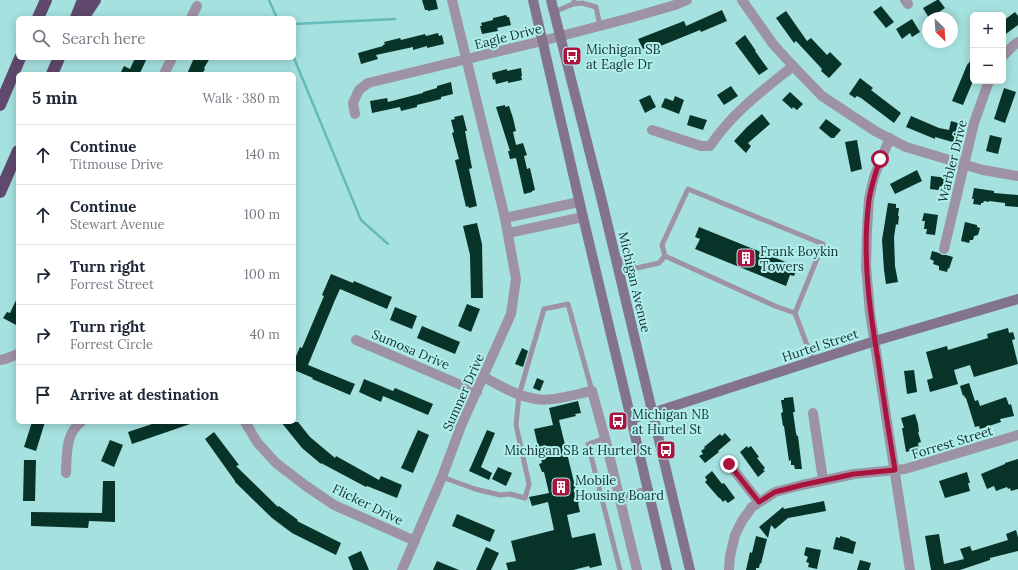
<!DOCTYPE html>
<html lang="en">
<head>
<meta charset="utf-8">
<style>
	body { margin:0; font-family:Lora,serif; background:#f2f2f3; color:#1f2937 }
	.controls { position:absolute; right:12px; top:12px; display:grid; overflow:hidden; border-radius:6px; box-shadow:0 2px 10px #0003 }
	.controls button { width:36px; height:36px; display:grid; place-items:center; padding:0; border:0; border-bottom:1px solid #e0e1e3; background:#fff; color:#1f2937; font:20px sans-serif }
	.compass { position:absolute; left:922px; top:12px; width:36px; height:36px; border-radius:50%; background:#fff; box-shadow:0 2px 10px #0003; rotate:155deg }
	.stop { position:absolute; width:12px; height:12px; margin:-9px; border:3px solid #a9133e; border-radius:50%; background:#fff }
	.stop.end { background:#a9133e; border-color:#fff; box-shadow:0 1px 4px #0008 }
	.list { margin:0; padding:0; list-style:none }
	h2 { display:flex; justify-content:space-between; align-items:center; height:52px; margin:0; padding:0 16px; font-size:17px }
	h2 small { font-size:13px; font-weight:400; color:#747a83 }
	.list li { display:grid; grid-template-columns:26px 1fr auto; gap:12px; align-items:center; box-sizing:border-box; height:60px; padding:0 16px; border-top:1px solid #e0e1e3 }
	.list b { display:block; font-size:15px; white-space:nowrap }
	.list p { margin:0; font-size:13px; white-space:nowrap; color:#747a83 }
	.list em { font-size:13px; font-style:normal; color:#747a83 }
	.icon { flex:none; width:22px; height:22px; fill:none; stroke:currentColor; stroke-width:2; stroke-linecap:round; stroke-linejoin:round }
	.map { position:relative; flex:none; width:1018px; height:570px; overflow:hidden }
	.search { position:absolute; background:#fff; box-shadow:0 2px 10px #0003; left:16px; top:16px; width:280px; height:44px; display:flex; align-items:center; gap:10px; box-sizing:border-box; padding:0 14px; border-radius:6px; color:#747a83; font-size:15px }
	.panel { position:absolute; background:#fff; box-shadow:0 2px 10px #0003; left:16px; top:72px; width:280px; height:352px; border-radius:6px }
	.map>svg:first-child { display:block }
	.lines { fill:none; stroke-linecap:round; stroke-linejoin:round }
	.stream { stroke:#66bab8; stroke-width:2.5 }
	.building { fill:#083329 }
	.lane { stroke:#9e93a4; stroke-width:5 }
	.street { stroke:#9e93a4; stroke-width:10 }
	.secondary { stroke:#83738c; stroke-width:10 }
	.highway { stroke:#60496c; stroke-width:12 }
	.route { stroke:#a9133e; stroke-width:5 }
	.labels { text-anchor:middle; stroke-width:4; stroke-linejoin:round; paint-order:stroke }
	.street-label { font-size:13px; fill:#173030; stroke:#b1efec }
	.poi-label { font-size:13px; fill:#173030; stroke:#b1efec; text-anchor:start }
</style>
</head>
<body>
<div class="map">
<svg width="1018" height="570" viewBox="0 0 1018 570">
	<rect width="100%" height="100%" fill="#a4e1df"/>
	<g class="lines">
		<g class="stream">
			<path d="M269,0L277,18"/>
			<path d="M294,24L395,19"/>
			<path d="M294,58L361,220L388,244"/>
		</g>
	</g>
	<g class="building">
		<path d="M422,0H436L438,9L428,11V10H425Z"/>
		<path d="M937,0H939L945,8L939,12L942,18H929L923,8Z"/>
		<path d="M881,6L894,22L886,28L873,12Z"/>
		<path d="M722,10L727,21L701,32L700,30L658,47L657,44L643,49L638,39L684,21L686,26Z"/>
		<path d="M786,11L807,41L811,38L827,55L830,52L842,64L829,78L821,71L822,69L796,41L794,43L776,18Z"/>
		<path d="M1015,12L1018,16V25L1003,36V21Z"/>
		<path d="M506,15L507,17H509L511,25L497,28L498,31L482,34L480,26H482L481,23L493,20V18Z"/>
		<path d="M912,19L920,32L912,37L910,33L902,39L896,29Z"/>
		<path d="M438,33L439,36L442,35L444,44L427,48V46L413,50V47L376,55L378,59L361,64L358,53L383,46V45L385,44L384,42L400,38L401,40L425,34L426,36Z"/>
		<path d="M745,35L756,51H755L768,69L759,75L735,43Z"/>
		<path d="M135,58H147L140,73L142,74H120L124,66L130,69Z"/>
		<path d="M194,58H210L204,68L205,69L202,74H187Z"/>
		<path d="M973,58V81L963,105L952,101L967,65Z"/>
		<path d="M521,68L522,76H521L522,80L508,83V81L496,84L495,79L493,80L492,73L507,69V71Z"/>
		<path d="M860,78L873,88L871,90L901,113L894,123L861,98L857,96L855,98L849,94Z"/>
		<path d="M451,82L453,94L441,97V99L417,105V107L401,111L400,107L372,113L370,101L387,98L388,102L423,93V92L437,88V86Z"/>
		<path d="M731,86L738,96L724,105L717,95Z"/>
		<path d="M1004,88L1016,92L1005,123L994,119Z"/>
		<path d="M790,92L803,104L797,110L793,107L792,109L782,100Z"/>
		<path d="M650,95L656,107L645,113L639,100Z"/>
		<path d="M675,96L684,100L679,114L661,107L665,98L673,101Z"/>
		<path d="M505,105V107L509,106L513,118L516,131L513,132L516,145L523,143L527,155L524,156L527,169L530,168L535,190L532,191V192L524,194L516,158L510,159L508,151H510L496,107Z"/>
		<path d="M762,114L770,124L748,143L751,146L746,153L734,141L747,127Z"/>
		<path d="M463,115L467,131H465L472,168L469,169L477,206L469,208L468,206L466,207L455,160L459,159L452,133L454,132L451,120L455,119L454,117Z"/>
		<path d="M690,115L707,120L703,130L687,125Z"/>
		<path d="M911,116L939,128L949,130L951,121L961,124L956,143L935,137V139L906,127Z"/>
		<path d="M826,119L841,130L834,138H831L819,128Z"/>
		<path d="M990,135L1002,138L998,154L986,151Z"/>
		<path d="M857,140L862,169L851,172L845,142Z"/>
		<path d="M917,170L922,181L895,194L890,184Z"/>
		<path d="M931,176L948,178L946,191L930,189Z"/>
		<path d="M974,188L994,191V193L1018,195V207L1005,206V203L989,201V202L984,201L983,203H981V205L973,204L974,199H972Z"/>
		<path d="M888,203L896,204V208H899L898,216H899L898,225L896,224L894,237L895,266L898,282L886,284L884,270L882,240Z"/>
		<path d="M924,213L938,215L935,235L926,234L927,229H924L925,221H922Z"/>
		<path d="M965,222L977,225V227L980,228L978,235L974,236L973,240H970L969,243L961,241Z"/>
		<path d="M477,223L482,244L483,298H471L470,255L463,226Z"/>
		<path d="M699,227L798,267L794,276L790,275L786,286L695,249L700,239L695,237Z"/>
		<path d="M932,251L939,253L942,255H946L953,257L949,269L948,268L947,272L939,270V266L933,264L934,261L930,259Z"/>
		<path d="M331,274L353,283L354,281L392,297L387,309L340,289L335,300L308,365L355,384L350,395L312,379L313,378L294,370V361L300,347L302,348L324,296L322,295Z"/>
		<path d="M18,296V326L3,318L7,312L10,313Z"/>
		<path d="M467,304L480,309L471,332L458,326Z"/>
		<path d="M395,307L417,316L412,329L390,320Z"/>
		<path d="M422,326L460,342L455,354L417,338Z"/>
		<path d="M1008,328L1009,333L1013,332L1015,339L1012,340L1018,364L974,377L970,365L954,370L958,384L930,392L927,380L933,378L926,352L947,346L948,350L988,338L987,334Z"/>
		<path d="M522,348L528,351L523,367L515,364Z"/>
		<path d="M914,370L917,392L907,394L904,371Z"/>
		<path d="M537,378L544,381L540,391L533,388Z"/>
		<path d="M364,379L393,391L395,388L433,404L428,415L383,396L381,402L359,392Z"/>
		<path d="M969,383L975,401L978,400L980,406L1006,397L1009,405L1011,404L1014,416L1000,419L1001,422L980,429L979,426L975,427L966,398H965L964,395L963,396L960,386Z"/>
		<path d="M793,397L795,412H793L796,433L797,436H798L802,469H795L794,465H791V460L789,461L784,426H783L781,413L783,412L781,400H784V398Z"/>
		<path d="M578,401L581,413L575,414L576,416L559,420L579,503H578L580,512L567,515L572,538L595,533L602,565L590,568L589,566L573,570H508L506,563L516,561L511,541L554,530L548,502L532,506L529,497L549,493L544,472H542L539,464L542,463L534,429L553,425L549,408Z"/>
		<path d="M915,414L918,424L919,432H918L921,442L918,443L919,449L906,452L902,428H904L901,418Z"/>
		<path d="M32,422H45L36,451L24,447Z"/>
		<path d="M158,422H193V423L132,444L128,432Z"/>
		<path d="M281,422H298L310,437L335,458L336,456L379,480L381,476L402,485L397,498L367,486L366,487L321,463V464L302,448Z"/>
		<path d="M418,430L429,435L413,473L401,468Z"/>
		<path d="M487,430L495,433L481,467L492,473L489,480L469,471Z"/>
		<path d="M214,432L239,465L236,466L278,507L279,506L298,520L297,521L341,543L336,555L292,533L272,518L235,482V481L205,439Z"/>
		<path d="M725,433L731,440L718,451L719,452L705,463L699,456L703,454L701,451L705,448L704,447L720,434L722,436Z"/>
		<path d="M110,440L123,445L114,467L101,461Z"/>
		<path d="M747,446L748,448L751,446L759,457L757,458L765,468L763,470L765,471L758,477L740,452Z"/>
		<path d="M1018,459V489L1011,491L1010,488L1008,489L1007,487L996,491L994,486L987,489L981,474L1005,464V463Z"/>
		<path d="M24,460H36L35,501H23Z"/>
		<path d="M498,467L512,473L506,486L492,479Z"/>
		<path d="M712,471L722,484L724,483L735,498L728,503L725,500L723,502L720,498H719L705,482L707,480L705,477Z"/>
		<path d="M967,472L970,483H968L970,491L945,498L939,481Z"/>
		<path d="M103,481H115V522L89,521L88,528L31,526V512L102,513Z"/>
		<path d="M824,501L826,511L788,518L775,529L771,525L768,538L759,527L783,507L784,509Z"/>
		<path d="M457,514L495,530L490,542L452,526Z"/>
		<path d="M1016,530L1018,537V551L990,558V560L960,570H931L925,536L939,534L944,564L964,559L960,549L970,546L972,551L1008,540L1006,534Z"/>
		<path d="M756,536L767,539L761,564L760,563L759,568H756V570H746L750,552L752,553Z"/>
		<path d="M840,536L850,539V540L856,542L853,554L833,549L836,537L840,538Z"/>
		<path d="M486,547L499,553L491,570H476Z"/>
		<path d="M806,547L821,550L817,569L808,567L809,563L806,562L808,557L804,555Z"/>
		<path d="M361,551L369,570H353L348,557Z"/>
		<path d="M860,560L871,563L869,570H857Z"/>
		<path d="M437,561L459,570H433Z"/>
	</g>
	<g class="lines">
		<g class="lane">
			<path d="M573,4L582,3L596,7L600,26"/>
			<path d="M554,12L573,4L574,1"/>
			<path d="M665,256L775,306L795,313"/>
			<path d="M617,257L625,263L637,268L659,263L665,256L662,245L688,189L823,244L795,313L813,361"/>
			<path d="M605,438L588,444L620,570"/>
			<path d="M442,477L475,489L500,495L510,494L525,498L529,484L516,425L519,395L544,309L568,304L592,391"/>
		</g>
		<g class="street">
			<path d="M742,0L773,44L793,66L822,96L875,131L906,147L983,170L1018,176"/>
			<path d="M905,0L908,4"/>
			<path d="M191,18L197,6"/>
			<path d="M1003,56L1014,45L1018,42"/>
			<path d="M164,74L172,58"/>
			<path d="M355,114L353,103L359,90L368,83L542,41L630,18L675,5L687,0"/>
			<path d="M652,130L701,146H710C732,113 762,91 793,66"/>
			<path d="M890,138L881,159L874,177L869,199L867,230L866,266L870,313L910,570"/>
			<path d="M505,218L579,202"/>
			<path d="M508,233L583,217"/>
			<path d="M944,249L974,123L986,89L989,81"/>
			<path d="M356,340L477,392"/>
			<path d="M0,360L5,359L18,354"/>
			<path d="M484,377C500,386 517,396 536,399C552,402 576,394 592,391L605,438L637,570"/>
			<path d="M813,413L823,480"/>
			<path d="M245,422L257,442L276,463L306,486L334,505L415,541"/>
			<path d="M729,464L759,502"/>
			<path d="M66,473C67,455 65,434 81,422"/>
			<path d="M620,499L648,491"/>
			<path d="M402,570L442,477L461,426L511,314L516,279L505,218L452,0"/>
			<path d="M729,570L730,556L735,535L742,521L752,507L775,492L802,485L854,474L905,469L1018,435"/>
		</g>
		<g class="secondary">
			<path d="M533,0L583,217L667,570"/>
			<path d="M551,0L602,201L690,570"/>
			<path d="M631,419L652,413L875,341L1018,299"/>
		</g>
		<g class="highway">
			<path d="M38,18L46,0"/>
			<path d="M76,18L83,0"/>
			<path d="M83,18L95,0"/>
			<path d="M52,74L59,58"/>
			<path d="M0,105L20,58"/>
			<path d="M0,192L18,151"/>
		</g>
	</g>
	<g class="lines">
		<path class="route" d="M729,464L759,502L775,492L802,485L854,474L895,470C889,433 883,397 878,360C869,307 862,253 869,200C871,186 876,172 880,159"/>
	</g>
	<defs>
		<g id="bus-square" transform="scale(1)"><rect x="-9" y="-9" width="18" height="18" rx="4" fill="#a9133e" stroke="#b1efec"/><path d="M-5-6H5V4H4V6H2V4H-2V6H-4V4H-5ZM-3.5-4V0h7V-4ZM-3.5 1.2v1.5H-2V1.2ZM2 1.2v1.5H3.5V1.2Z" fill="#fff"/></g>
		<g id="building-square" transform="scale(1)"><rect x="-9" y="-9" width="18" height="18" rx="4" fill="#a9133e" stroke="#b1efec"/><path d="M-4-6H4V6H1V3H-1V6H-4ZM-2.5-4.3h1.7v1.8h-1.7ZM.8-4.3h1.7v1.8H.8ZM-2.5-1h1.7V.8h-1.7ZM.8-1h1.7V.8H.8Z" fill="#fff"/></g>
	</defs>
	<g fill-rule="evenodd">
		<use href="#bus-square" x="572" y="56"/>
		<use href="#building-square" x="746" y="258"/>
		<use href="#bus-square" x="618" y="421"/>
		<use href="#bus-square" x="666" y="450"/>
		<use href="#building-square" x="561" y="487"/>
	</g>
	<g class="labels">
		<g class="street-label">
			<text transform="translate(508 36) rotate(-14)" y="5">Eagle Drive</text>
			<text transform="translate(952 161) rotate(-76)" y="5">Warbler Drive</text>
			<text transform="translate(635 282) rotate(77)" y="5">Michigan Avenue</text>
			<text transform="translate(820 345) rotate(-18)" y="5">Hurtel Street</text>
			<text transform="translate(411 349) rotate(23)" y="5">Sumosa Drive</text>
			<text transform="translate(463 392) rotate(-66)" y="5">Sumner Drive</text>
			<text transform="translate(952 442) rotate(-17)" y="5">Forrest Street</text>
			<text transform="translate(368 504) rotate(26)" y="5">Flicker Drive</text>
		</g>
		<g class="poi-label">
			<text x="586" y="54">Michigan SB<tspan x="586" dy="15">at Eagle Dr</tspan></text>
			<text x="760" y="256">Frank Boykin<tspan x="760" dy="15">Towers</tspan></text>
			<text x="632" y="419">Michigan NB<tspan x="632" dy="15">at Hurtel St</tspan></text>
			<text x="652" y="455" text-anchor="end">Michigan SB at Hurtel St</text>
			<text x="575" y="485">Mobile<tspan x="575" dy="15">Housing Board</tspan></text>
		</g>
	</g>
</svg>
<div class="controls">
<button>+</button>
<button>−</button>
</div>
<svg class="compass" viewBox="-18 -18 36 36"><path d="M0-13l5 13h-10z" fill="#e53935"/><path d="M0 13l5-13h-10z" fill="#747a83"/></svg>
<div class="stop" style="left:880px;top:159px"></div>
<div class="stop end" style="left:729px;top:464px"></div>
<div class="search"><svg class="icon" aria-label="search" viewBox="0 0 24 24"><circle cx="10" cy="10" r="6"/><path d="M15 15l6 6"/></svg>Search here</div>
<section class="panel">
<h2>5 min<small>Walk · 380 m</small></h2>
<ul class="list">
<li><svg class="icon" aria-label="ahead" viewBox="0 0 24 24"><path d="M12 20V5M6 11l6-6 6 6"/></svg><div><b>Continue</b><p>Titmouse Drive</p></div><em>140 m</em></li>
<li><svg class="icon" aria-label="ahead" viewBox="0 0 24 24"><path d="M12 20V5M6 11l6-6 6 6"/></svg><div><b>Continue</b><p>Stewart Avenue</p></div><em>100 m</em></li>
<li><svg class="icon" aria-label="right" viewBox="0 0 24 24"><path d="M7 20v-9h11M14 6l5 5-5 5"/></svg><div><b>Turn right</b><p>Forrest Street</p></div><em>100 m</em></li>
<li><svg class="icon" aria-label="right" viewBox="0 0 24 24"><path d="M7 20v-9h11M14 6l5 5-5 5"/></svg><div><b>Turn right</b><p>Forrest Circle</p></div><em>40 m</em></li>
<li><svg class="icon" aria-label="arrive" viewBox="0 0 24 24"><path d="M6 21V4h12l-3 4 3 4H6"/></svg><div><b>Arrive at destination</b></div></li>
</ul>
</section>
</div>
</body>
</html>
